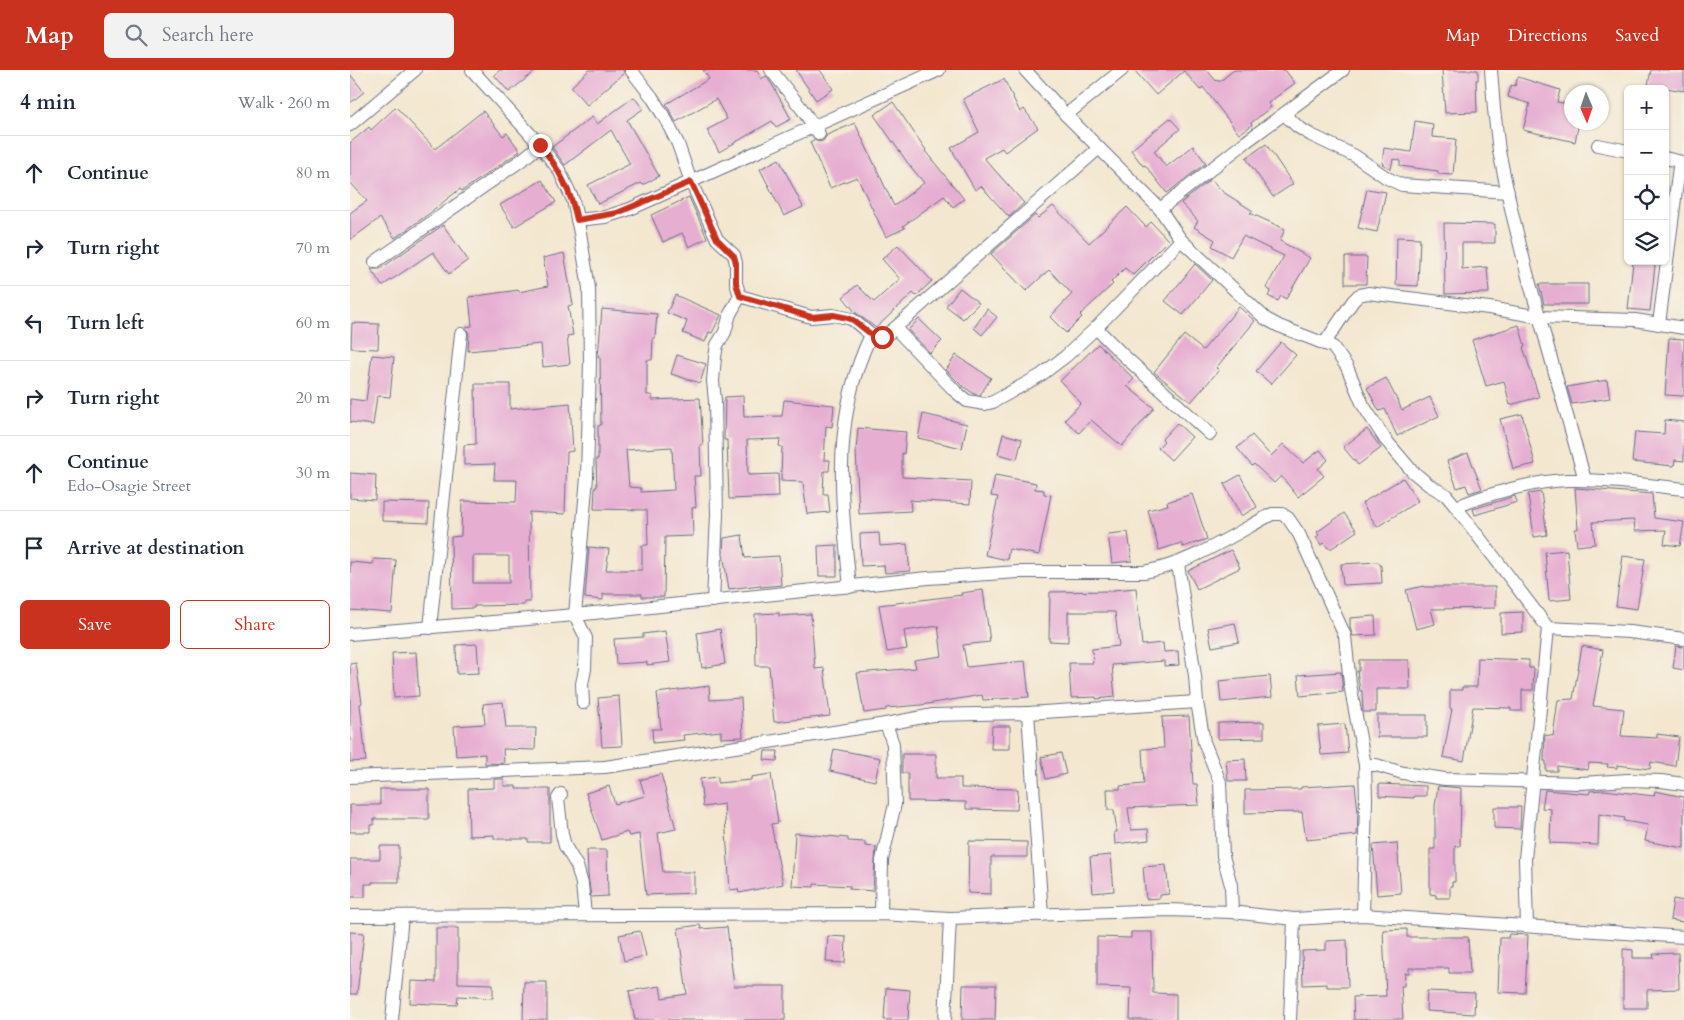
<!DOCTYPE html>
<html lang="en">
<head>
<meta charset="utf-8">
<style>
	body { margin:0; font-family:Cardo,serif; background:#f2f2f3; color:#1f2937 }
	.controls { position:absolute; right:15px; top:15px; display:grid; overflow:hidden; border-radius:8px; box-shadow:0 1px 4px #0004 }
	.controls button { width:45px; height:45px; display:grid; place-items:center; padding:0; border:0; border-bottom:1px solid #e0e1e3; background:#fff; color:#1f2937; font:25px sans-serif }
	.compass { position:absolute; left:1214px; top:15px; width:45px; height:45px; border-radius:50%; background:#fff; box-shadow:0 1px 4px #0004; rotate:178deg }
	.stop { position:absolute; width:15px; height:15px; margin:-11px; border:4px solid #c8321e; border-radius:50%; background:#fff }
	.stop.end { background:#c8321e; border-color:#fff; box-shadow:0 1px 5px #0008 }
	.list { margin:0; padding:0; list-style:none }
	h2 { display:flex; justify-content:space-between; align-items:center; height:65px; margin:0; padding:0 20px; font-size:21px }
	h2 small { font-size:16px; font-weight:400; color:#747a83 }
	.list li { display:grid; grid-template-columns:32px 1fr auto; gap:15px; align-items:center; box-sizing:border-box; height:75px; padding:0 20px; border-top:1px solid #e0e1e3 }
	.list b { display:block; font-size:19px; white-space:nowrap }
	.list p { margin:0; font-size:16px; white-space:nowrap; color:#747a83 }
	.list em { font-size:16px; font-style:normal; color:#747a83 }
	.actions { display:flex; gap:10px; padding:15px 20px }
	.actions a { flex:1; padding:11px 0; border:1px solid #c8321e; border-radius:8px; text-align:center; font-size:18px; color:#c8321e }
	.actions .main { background:#c8321e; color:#fff }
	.icon { flex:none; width:28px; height:28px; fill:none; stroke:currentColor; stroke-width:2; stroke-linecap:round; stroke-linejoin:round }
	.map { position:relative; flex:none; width:1334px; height:950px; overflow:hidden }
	header { display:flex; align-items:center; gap:30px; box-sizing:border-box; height:70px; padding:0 25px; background:#c8321e; color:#fff }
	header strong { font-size:24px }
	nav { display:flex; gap:28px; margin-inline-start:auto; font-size:18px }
	.search { width:350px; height:45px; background:#f2f2f3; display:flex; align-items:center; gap:12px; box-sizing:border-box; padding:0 18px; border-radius:8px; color:#747a83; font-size:19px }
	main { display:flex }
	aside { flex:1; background:#fff }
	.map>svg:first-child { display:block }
	.building { fill:#e6aed1; fill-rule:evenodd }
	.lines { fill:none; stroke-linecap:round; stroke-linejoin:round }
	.street-casing { stroke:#676f86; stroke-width:14 }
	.street { stroke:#fff; stroke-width:12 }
	.route { stroke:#c8321e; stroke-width:6 }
</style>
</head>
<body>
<header>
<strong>Map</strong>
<div class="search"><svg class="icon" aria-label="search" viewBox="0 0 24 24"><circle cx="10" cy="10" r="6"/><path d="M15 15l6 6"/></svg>Search here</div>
<nav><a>Map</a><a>Directions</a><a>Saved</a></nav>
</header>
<main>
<aside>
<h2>4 min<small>Walk · 260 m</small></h2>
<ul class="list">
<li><svg class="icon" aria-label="ahead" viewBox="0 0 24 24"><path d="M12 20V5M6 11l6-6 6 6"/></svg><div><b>Continue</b></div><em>80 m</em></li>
<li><svg class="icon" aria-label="right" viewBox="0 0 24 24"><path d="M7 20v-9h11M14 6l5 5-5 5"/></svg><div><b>Turn right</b></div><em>70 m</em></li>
<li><svg class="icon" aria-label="left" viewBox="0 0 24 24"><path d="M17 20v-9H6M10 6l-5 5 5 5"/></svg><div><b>Turn left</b></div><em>60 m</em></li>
<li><svg class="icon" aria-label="right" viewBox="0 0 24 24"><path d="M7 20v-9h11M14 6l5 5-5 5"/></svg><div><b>Turn right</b></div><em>20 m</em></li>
<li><svg class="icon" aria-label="ahead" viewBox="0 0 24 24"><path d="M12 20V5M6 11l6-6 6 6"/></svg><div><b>Continue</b><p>Edo-Osagie Street</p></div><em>30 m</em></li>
<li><svg class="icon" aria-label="arrive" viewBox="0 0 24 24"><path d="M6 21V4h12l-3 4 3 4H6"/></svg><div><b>Arrive at destination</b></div></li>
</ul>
<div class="actions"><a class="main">Save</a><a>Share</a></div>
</aside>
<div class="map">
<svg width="1334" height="950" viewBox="0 0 1334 950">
	<rect width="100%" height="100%" fill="#f7f3e8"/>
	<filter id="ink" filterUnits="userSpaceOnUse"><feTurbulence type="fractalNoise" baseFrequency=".02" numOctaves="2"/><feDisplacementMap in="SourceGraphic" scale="10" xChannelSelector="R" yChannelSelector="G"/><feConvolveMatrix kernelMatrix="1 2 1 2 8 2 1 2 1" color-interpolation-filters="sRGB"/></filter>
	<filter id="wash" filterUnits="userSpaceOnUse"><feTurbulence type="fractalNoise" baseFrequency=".0096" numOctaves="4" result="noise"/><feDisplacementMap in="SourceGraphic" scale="20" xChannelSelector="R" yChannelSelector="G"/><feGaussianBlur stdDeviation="1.12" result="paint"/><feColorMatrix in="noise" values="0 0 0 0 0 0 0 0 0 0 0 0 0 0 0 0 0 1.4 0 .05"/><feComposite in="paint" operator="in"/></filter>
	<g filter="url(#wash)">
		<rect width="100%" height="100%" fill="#f3e7cf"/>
		<g id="blocks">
			<g class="building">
				<path d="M150,0H187L159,22L144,5Z"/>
				<path d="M239,0H273L274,3L237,35L221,17Z"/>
				<path d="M353,0H407L411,9L416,6L423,16L441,49L426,57L422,51L369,82L357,60L377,49L366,29L326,52L316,34L359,9Z"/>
				<path d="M446,0H470L483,19L466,30Z"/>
				<path d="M784,0H857L866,11L868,10L869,12L884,0H935L945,13L918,33L921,37L901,53L902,55L889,64L853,17L850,20L834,1L806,25Z"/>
				<path d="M1092,0H1128V10H1126L1127,42L1095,43Z"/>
				<path d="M1301,0H1334V21L1298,15Z"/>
				<path d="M0,4L14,22L0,33Z"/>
				<path d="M1168,7L1210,20L1207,32L1222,35V52H1229L1225,72L1173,60L1180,34L1158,27L1161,15L1165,16Z"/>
				<path d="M654,9L670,42L674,39L688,58L655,82L652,78L634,88L674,133L659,147L631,116L625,120L601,78L629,62L613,29Z"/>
				<path d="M284,27L293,39L277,50L309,106L293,115L291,113L248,134L238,115L280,94L261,60L215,95L202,77L242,47L247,54Z"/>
				<path d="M543,32L576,80L575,81L614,129L603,137L594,126L553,156L555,158L536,167L507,107L480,118L460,72L464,70L469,72L473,71L477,65L505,53L544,136L574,113L557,92L524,45Z"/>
				<path d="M46,37L85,79L133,41L153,66L157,63L170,81L112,121L110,119L83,140V141L45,168L30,148L0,170V143L17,131L0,112V73L19,57L21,60Z"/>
				<path d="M820,48L830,59L804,81L816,97L843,76L856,93L817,123L795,95L793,96L781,80Z"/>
				<path d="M1065,51L1083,54L1082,67L1106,69L1103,105L1088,104V101L1050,96V90L1043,89L1041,99L1032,94L1034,78L1061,82Z"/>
				<path d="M916,74L943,114L923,127L896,88Z"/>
				<path d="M429,89L453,137L434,146L410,99Z"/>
				<path d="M861,109L873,122L903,141L900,143L935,159L930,171L960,188L936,229L931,226L928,231L918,226L921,221L916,218L934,186L893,166L881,187L862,176L865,170L844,157L848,151L831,133Z"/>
				<path d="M192,110L206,132L164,157L150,135Z"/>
				<path d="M1017,119L1036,122L1027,162L1008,158Z"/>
				<path d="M339,127L357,168L339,177L332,163L313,172L301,145Z"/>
				<path d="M703,136L739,173L777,137L796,157L801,152L818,170L783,205L775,198L761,212L763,214L730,245L732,247L716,263L700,247L722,224L699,200L676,221L641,184L685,145L688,148Z"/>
				<path d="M1094,153L1145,154V173H1112V199L1137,197L1139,223L1095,224Z"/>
				<path d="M93,155L118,190L99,204L83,182L32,216L21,199H30Z"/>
				<path d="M1047,167L1070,168L1068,216L1046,215Z"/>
				<path d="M548,175L582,211L566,226L563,223L526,258L505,242L493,227L507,215L524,232L550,209L532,189Z"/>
				<path d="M214,183L223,235L218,236L223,265L217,266L220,294L193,297L191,274L118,281L119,264L116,257L122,256L119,227L169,220V222L198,216L193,188Z"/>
				<path d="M995,187H1017L1016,214H995Z"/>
				<path d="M1283,192L1305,195L1300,241L1278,239Z"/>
				<path d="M845,194L862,210L833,245L815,231Z"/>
				<path d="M1189,214H1238V234H1194Z"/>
				<path d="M610,218L629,233L613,249L596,236Z"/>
				<path d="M325,225L371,245L362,263L359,262L355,272L333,263L337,251L317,243Z"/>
				<path d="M889,237L905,251L866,298L869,300L841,332L804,302L834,265L853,280Z"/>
				<path d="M252,239L307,244L305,268H303L302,290H297V325H302V330L350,328L353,375H350L351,406H344L346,437L342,438L343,466L315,467L314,527H292V524H253V530L235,528L239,477L259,479L256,500H292V475H298L297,440L244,439L245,417H247L246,389H248V356L251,355L250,287H248ZM322,377L324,420L291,422V418L279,417L276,380Z"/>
				<path d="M637,239L647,247L632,265L624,258Z"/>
				<path d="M569,249L592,271L580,283L558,260Z"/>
				<path d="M2,253L29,254L28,279L1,278Z"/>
				<path d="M1169,255L1175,276L1173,277L1189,327L1160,335L1154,311L1136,316L1122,270Z"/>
				<path d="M1319,268L1334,269V326L1315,325Z"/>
				<path d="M931,272L946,285L921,314L906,301Z"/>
				<path d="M748,274L784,309L777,316L804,338L772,376L741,350L729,363L715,350L731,333L710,311Z"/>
				<path d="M22,285L44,287L40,327L27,326L23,355L0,352V329L16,331Z"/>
				<path d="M327,285L356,294L350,313L321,304Z"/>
				<path d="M606,285L641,308L630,325L624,324L610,314L596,300Z"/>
				<path d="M1036,308L1052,340L1080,327L1089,346L1047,366L1035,339L1029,341L1017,318Z"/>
				<path d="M1257,310L1260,328L1222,334L1217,317Z"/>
				<path d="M125,314H160V339L220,333L223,381L217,382L215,444L179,442L180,532H174V535L124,536V538L102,539L101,467L111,466L112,431L166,432L167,410H144L145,394L114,395V375L126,374ZM123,486H159V513H123Z"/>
				<path d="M393,326L394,347L432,346L434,330L484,335L482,357L476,356L474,390H480L479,401H474L473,424H478L480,442L457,444L453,412L431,411L432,377L429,376L430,369L397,370L398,405L428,404L429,427L379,429L377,370H374L375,327Z"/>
				<path d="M573,344L617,354L612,378L568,368Z"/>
				<path d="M1172,344L1185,394L1163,399L1150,349Z"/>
				<path d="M1315,350L1334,352V391L1325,390L1324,396L1282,392L1285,362L1314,364Z"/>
				<path d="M827,353L842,367L821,390L808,378L814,371L812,369Z"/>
				<path d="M508,358L556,362L554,384L552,383V407L621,411L620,434L560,430L561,441L509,444L506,380Z"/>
				<path d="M1017,359L1031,378L1008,395L993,377Z"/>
				<path d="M653,364L672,369L667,389L648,384Z"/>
				<path d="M902,365L921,386L933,374L953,393L970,380L978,390L968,399L974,406L948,427L931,406L924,413L904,394L902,396L887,378Z"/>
				<path d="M1118,383L1132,419L1119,423L1116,415L1107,418L1097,391Z"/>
				<path d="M0,403L26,405L25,430L0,428Z"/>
				<path d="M645,405L686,413L685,419L694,420V424L701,425L689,485L659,479L657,490L635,485L648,427L641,426Z"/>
				<path d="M890,405L907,437L891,446L874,414Z"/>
				<path d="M1053,408L1068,431L1027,457L1012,433Z"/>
				<path d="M1225,418L1302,424L1304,448L1334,452L1330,476L1314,474L1316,460L1285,461L1284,450L1243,452L1245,474L1227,476L1225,459H1228Z"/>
				<path d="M1191,422L1197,465L1184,467L1178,424Z"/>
				<path d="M842,424L857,469L833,477L831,473L809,480L798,440L818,435L817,432Z"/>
				<path d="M1165,426L1167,432L1125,445L1123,439Z"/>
				<path d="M32,432L79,433L78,453L32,451Z"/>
				<path d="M994,443L1007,461L982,478H978L974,473L971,475L966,467L969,465L967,462Z"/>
				<path d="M778,462L782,491L762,493L758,464Z"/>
				<path d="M529,463L530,476L557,474L560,501L535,503L534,495L511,496L510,464Z"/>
				<path d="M392,465L395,488L429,486L431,515L410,517V515L379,519L373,484L374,468Z"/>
				<path d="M487,475V506H469L468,476Z"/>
				<path d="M881,480L890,498L847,519L838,501Z"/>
				<path d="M1217,480L1221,529L1199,531L1195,482Z"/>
				<path d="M1273,486L1295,489L1287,539L1266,536Z"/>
				<path d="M24,489L46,490L42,543L0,540V492L23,494Z"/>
				<path d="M1028,492L1031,496L1032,513L993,515L991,494Z"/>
				<path d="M1074,516L1075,517H1145V538L1081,539L1085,554L1066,559L1056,520Z"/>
				<path d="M786,518L792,575L813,573L814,582L828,581L829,595L814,596V591L762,595L765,627L746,629V627L721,628L719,593H743L742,579L769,576L765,542H718V572L699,571L700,522L763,521V520Z"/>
				<path d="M633,520L640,572L613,575L617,597L675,591L679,627L633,630L632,625L571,635L536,638V640L514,643L507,603L566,598L564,590L592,586L588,556L554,561L557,579L537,582L529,535L612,525L611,523Z"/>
				<path d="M1173,542V562L1151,563V543Z"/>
				<path d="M429,543V546L461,544L465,599L474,598L480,646L424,652L419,596H406L405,544Z"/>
				<path d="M1025,546L1026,565L1003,566L1000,558V548Z"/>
				<path d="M885,553L889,572L862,577L858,558Z"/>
				<path d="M370,559L375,594L352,598L347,563Z"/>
				<path d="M315,561L320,592L297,595V592L266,594L264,569L293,567V564Z"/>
				<path d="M127,574L129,603L107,604L106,575Z"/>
				<path d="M1232,576L1253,580L1243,636L1274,639L1271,666L1307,668V664L1329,667L1325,696L1301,692L1300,699L1267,695V698L1257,697L1258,694L1239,693L1238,700L1207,696V701H1196V691H1194L1195,665L1203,666L1208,630L1223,629Z"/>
				<path d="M1326,576L1334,577V600L1323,598Z"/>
				<path d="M66,582L69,626L44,628L42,583Z"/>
				<path d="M1128,588L1179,590V598H1184L1183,620H1172V641H1161V638L1123,637L1114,691L1093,687L1102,639H1100V620H1112V617H1127Z"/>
				<path d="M1009,590H1059L1060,619H1026V642H1013L1012,621H1010L1007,601H1009Z"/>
				<path d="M6,593L12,633L10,634L16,691L0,692V594Z"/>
				<path d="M991,602L993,622L950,626L948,605Z"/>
				<path d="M920,606L922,627L871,632L869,611Z"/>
				<path d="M359,616L360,630L391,628L393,667L371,668V661L333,665L334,670L303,673L302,659H311L307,623Z"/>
				<path d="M269,626L272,676L252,677L248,628Z"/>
				<path d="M153,632L156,658H186L185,680L153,679L154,693L135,694V684L106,686L104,656L135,654L133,634Z"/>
				<rect x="1027" y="645" width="50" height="22"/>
				<path d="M839,646L843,714H847L849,735L778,738L781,760L798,759L799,770L765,774L764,762H767L764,740H758L757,719H770V716L794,714L792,679L814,678L812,647Z"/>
				<path d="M914,652V668L868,669V653Z"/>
				<path d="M995,654L998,683L971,685L968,656Z"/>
				<path d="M642,656H660V679H641Z"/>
				<path d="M484,679L530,688L525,711L480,701Z"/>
				<path d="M415,681H428L427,691L414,690Z"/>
				<path d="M711,683L716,704L696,709L691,687Z"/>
				<path d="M552,684H586V708H611V718L668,719L667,740L616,739V732L558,731V703H552Z"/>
				<path d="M895,689L896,711H878L876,690Z"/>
				<path d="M311,704L326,759L308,763L313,802H344V823L296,825L289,764L279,766L277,762L252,770L236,723L259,716L265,734L295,726L290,710Z"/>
				<path d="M421,704L428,753L421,754L433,814L389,823L388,819L380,820L374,734L353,737L350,709L368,707V713L401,710V707Z"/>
				<path d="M144,709H154V716H166V719H200V772H178V769H144V765L119,766L118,719L144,718Z"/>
				<path d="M1005,714L1008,742L1007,765L956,770L952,742L895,743V720L951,719V717Z"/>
				<path d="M1029,714L1076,716V726H1064V728L1029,726Z"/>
				<path d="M1088,716L1111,718L1110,776H1105V812H1102V816H1100V828H1086V825L1080,824V779H1085V736Z"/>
				<path d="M30,719H79V749H24V755H20V762H0V735H30Z"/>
				<path d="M1195,720L1239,724L1240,721L1254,720L1304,726L1305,721L1334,727V778L1295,771L1298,755L1274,751L1275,748L1249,744L1248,775L1200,773L1201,739L1192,738Z"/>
				<path d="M1144,737H1171L1170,759L1144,758Z"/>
				<path d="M445,763L498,768V771L515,772V776L526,777L523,821L499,819L500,816L464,814V817L442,816Z"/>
				<path d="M619,771L677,772V787H641V824L618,823Z"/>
				<path d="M1047,773L1051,823L1027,825L1023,775Z"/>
				<path d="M30,776H49V812H22V814H15V827H0V789H30Z"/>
				<path d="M237,780H257L258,826L241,827L238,804Z"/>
				<path d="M761,785L764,821L743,823L740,787Z"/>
				<path d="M816,795L819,824L810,825V828L796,829L793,797Z"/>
				<path d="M1323,829L1334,831V852L1320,850Z"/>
				<path d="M350,855L351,859L377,857L384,916H435V950H285L279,921L310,916L312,928L337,924L328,858Z"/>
				<path d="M86,858H108V913L143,914V928L108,926L107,935L60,933L61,911L86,912Z"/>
				<path d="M1057,859V867H1118L1120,903H1099V898H1059V903H1055L1054,916H1051L1053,949L1004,950L1003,927L1036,926L1033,860Z"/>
				<path d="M290,861L296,886L274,891L269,865Z"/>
				<path d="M0,862L14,863L7,924H0Z"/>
				<path d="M781,862H802L803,923L826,924V950H780L781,918L747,917V867L781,868Z"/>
				<path d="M1159,864L1178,865L1175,923L1148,922L1150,868H1158Z"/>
				<path d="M478,866L496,867L495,893L476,892Z"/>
				<path d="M997,870L998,917H977V914L953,915L952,881L976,880V871Z"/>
				<path d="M1273,879L1283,880V888H1304L1303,884L1328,883L1329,919L1297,920V938H1273Z"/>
				<path d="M174,912H197V950H173Z"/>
				<path d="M613,915H646L645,950H612Z"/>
				<path d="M536,918L560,920L558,950H534Z"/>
				<path d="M1077,921L1125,923L1124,944L1076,941Z"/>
			</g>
		</g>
	</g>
	<g filter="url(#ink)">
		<use href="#blocks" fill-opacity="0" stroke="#676f86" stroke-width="1"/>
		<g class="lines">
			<g class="street-casing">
				<g id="street">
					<path d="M122,0L190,75L209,100L223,130L230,163L239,218L240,292L237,407L225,545L236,568L235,599L232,614L233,633"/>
					<path d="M281,0L302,27L316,50L328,74L341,112L367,169L384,185L386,193V213L390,226L461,247L483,245L498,248L503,250L521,265L528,267L536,265L545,258L749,78"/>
					<path d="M421,0L452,39L469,64"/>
					<path d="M675,0L716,45L810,139L831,170L916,249L929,256L983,277L997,297L1013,335L1035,369L1062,401L1079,415L1096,425L1106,437C1137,424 1184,411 1218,410C1257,409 1296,415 1334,419"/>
					<path d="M1141,0L1144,39L1149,81L1162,143L1177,203L1235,410"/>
					<path d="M934,44L948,57L961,65L1005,86L1037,108L1052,115L1158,122"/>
					<path d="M716,45L772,0"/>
					<path d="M0,55L65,0"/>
					<path d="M1248,75L1278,81"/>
					<path d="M1315,88L1332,92"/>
					<path d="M810,139L897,71L993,0"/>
					<path d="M227,150L255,147L280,139L589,0"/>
					<path d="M25,192L173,89L190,75"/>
					<path d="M1309,254L1329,97L1334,92"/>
					<path d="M545,258L605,321L617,331L635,334L643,332L691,305L716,286L746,258L831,170"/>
					<path d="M746,258L773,285L860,364"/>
					<path d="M974,274L1003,231L1009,225L1018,223L1139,238L1190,247L1285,250L1334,258"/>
					<path d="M1106,437L1198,558L1175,789L1177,856"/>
					<path d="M828,494L845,606L847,632L854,672L870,712L873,786L881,815L882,842"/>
					<path d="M500,517C491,429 481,348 521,265"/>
					<path d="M363,531L367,445L365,331L363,311L365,287L367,275L375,262L380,244L390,226"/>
					<path d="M80,558L111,264"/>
					<path d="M1198,558L1280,562L1334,569"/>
					<path d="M0,564L225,545L578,508L668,502H794C840,494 881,466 922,444H932L938,448L949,464L995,566L1000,614L1015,695L1016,729L1013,845"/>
					<path d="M678,643L847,632"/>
					<path d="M1015,695H1026L1053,703L1095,709L1231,713L1278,710L1311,711L1334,714"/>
					<path d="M0,707L255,697L536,654L583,645L678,643L692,845"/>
					<path d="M211,724L208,728L212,764L215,776L227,796L232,814L235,845"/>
					<path d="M531,844L532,790L545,734L543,674L536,654"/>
					<path d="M0,846L531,844L600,848L817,840L882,842L944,849L1013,845L1334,867"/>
					<path d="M42,950L52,846"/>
					<path d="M595,950L600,848"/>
					<path d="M940,950L944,849"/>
				</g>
			</g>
			<use href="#street" class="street"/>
		</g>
	</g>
	<g class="lines" filter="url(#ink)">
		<path class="route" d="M190,75C209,98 221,121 227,150L267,143L341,112L367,169L384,186L386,193V213L390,226L461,247L483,245L498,248L503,250L522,265L532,267"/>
	</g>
</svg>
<div class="controls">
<button>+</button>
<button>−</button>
<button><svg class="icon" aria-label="locate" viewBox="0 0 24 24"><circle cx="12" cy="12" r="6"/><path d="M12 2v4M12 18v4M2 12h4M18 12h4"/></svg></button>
<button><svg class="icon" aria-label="layers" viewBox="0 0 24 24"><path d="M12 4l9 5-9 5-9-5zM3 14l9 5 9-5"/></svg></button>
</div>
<svg class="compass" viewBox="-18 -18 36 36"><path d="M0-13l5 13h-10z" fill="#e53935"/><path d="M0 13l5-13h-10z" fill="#747a83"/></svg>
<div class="stop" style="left:532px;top:267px"></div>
<div class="stop end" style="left:190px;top:75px"></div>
</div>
</main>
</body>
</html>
